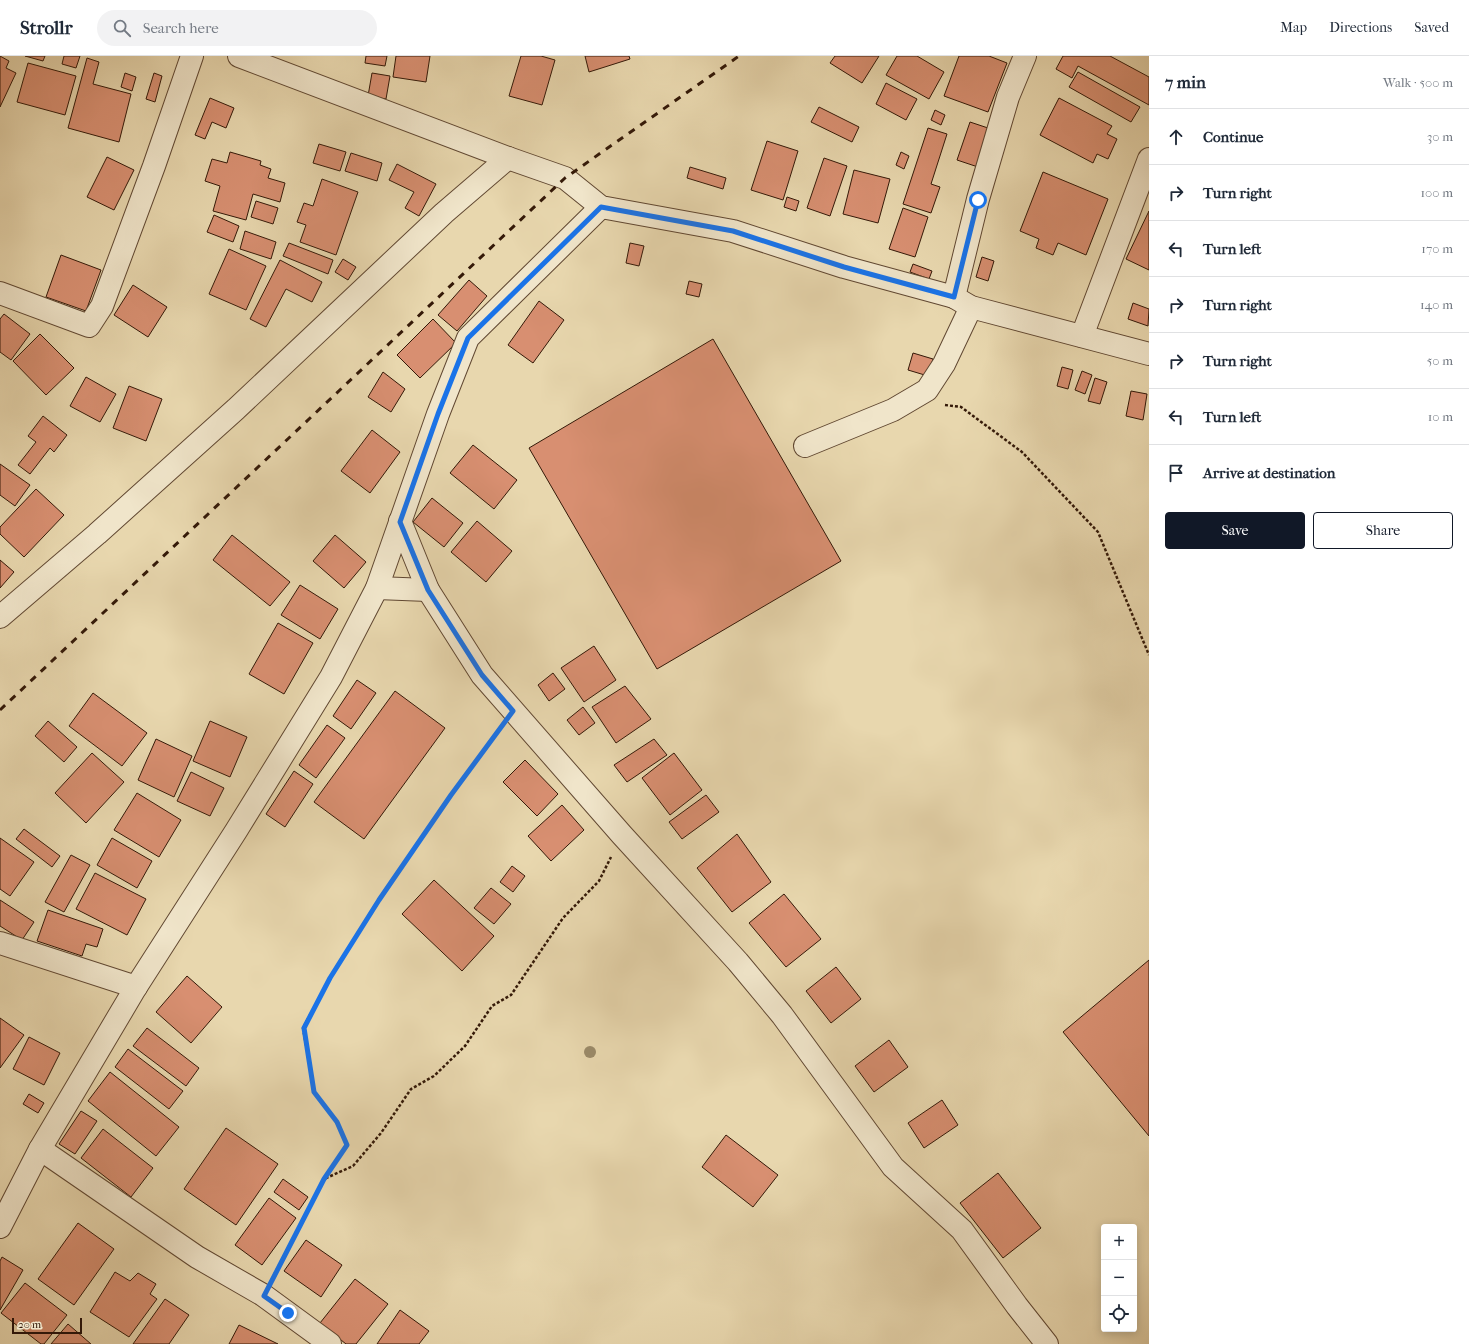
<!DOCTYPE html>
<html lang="en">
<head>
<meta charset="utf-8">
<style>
	body { margin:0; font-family:"IM FELL French Canon",serif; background:#f2f2f3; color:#1f2937 }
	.controls { position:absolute; right:12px; bottom:12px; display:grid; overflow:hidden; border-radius:4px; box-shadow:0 2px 10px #0003 }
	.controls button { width:36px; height:36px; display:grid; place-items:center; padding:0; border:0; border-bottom:1px solid #e0e1e3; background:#fff; color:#1f2937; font:20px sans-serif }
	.scale { position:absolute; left:12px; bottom:10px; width:70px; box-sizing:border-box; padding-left:4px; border:2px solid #341908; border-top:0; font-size:11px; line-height:14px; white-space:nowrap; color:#341908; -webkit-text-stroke:3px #f0e5ca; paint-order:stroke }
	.stop { position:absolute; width:12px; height:12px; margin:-9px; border:3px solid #1a73e8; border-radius:50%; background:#fff }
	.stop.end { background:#1a73e8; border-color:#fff; box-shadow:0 1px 4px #0008 }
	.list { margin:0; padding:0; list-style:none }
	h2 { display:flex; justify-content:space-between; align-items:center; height:52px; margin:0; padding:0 16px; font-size:17px }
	h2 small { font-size:13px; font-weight:400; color:#747a83 }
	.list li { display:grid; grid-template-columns:26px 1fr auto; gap:12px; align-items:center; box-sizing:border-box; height:56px; padding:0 16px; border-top:1px solid #e0e1e3 }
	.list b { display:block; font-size:15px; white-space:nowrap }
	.list em { font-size:13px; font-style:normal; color:#747a83 }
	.actions { display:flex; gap:8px; padding:12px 16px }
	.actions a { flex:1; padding:9px 0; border:1px solid #111827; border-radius:4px; text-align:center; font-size:14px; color:#111827 }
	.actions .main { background:#111827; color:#fff }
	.icon { flex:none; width:22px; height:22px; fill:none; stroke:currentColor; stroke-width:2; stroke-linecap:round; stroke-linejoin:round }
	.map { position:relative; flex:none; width:1149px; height:1288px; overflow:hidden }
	header { display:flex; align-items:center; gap:24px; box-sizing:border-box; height:56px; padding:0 20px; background:#fff; border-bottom:1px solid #e0e1e3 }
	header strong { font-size:19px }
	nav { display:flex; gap:22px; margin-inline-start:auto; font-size:14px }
	.search { width:280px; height:36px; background:#f2f2f3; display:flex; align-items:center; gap:10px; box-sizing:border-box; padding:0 14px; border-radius:22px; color:#747a83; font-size:15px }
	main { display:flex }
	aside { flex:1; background:#fff }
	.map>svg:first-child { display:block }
	.building { fill:#d88f71; stroke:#341908 }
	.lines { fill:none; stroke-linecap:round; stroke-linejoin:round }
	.street-casing { stroke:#614832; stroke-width:24 }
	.path { stroke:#341908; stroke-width:2.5; stroke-dasharray:3 2; stroke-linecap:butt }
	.street { stroke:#f0e5ca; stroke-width:22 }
	.rail { stroke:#341908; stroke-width:3; stroke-dasharray:7 7; stroke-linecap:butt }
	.tree { fill:#9a8a69 }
	.route { stroke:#1a73e8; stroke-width:5 }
</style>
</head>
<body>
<header>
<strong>Strollr</strong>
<div class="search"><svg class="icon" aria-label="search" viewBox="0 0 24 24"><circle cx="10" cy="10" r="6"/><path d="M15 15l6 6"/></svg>Search here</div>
<nav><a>Map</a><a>Directions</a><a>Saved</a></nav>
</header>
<main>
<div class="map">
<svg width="1149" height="1288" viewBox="0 0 1149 1288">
	<rect width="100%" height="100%" fill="#e8d7ae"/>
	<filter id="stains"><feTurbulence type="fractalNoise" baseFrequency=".005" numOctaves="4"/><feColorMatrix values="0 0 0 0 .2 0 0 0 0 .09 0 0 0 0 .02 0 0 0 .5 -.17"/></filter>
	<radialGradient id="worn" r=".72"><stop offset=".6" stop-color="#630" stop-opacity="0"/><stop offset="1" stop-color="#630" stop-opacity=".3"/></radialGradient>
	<g class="building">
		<path d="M0,0L9,5L6,12L16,17L0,51Z"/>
		<path d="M25,0H45L43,5Z"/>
		<path d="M64,0H80L76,12L62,8Z"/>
		<path d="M366,0H387L385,10L365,7Z"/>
		<path d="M396,0H430L426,26L393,21Z"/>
		<path d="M521,0H541L555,4L542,49L509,40Z"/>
		<path d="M585,0H629L630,3L589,16Z"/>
		<path d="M835,0H879L862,27L830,7Z"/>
		<path d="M897,0H917L944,16L929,43L886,19Z"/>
		<path d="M959,0H989L1007,7L988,56L944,40Z"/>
		<path d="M1063,0H1110L1149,21V49L1078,10L1072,22L1056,13Z"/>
		<path d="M87,2L99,6L93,28L131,38L119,86L68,72Z"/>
		<path d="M28,7L76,20L65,59L17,46Z"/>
		<path d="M1078,16L1140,51L1131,66L1069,31Z"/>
		<path d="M125,17L136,21L132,35L121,31Z"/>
		<path d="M154,17L162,20L155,46L146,43Z"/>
		<path d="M372,17L390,20L386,43L368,40Z"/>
		<path d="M886,27L917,43L906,64L876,48Z"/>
		<path d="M210,42L234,52L226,72L212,66L205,83L195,79Z"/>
		<path d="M1059,42L1112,70L1107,78L1117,83L1108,103L1097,98L1093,107L1040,79Z"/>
		<path d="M819,51L859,71L852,86L811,66Z"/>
		<path d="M935,54L945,59L941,69L931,64Z"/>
		<path d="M970,66L991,73L978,111L957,104Z"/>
		<path d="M928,72L947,78L931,128L940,131L931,157L903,148Z"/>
		<path d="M767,85L798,95L783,144L751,134Z"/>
		<path d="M319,88L346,96L340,115L313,107Z"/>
		<path d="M230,96L261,105L260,109L271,113L268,122L285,127L280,146L253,138L246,164L213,155L220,130L205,125L212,103L227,107Z"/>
		<path d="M901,96L909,100L904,113L896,109Z"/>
		<path d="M351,97L382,107L377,125L345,115Z"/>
		<path d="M107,101L134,114L114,154L87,141Z"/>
		<path d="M824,102L847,110L830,160L807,152Z"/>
		<path d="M397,108L436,128L419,160L405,152L414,136L389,124Z"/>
		<path d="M690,111L726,122L723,133L687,122Z"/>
		<path d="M854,114L890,123L878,167L843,158Z"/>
		<path d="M1043,116L1108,143L1086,199L1058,187L1053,199L1036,192L1039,183L1020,175Z"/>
		<path d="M322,123L358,136L336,199L300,186L306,169L297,166L304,147L313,150Z"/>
		<path d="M787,141L799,145L796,155L784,151Z"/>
		<path d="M256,145L278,152L273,168L251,161Z"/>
		<path d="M903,152L928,161L915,201L889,193Z"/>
		<path d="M1149,155V214L1126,203Z"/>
		<path d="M214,159L239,170L233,186L207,176Z"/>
		<path d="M245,175L276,186L271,203L240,193Z"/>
		<path d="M289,187L333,204L328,218L283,200Z"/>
		<path d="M630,187L644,190L639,210L626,207Z"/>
		<path d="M229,193L266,210L246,254L209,238Z"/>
		<path d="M61,199L101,214L86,255L46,241Z"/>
		<path d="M982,201L994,205L988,225L976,221Z"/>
		<path d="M343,203L356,211L348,224L335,216Z"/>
		<path d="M280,204L322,226L312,246L286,233L266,271L250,263Z"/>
		<path d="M913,208L932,215L929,223L910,216Z"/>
		<path d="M469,224L487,240L457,275L438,259Z"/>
		<path d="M689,225L702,228L699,241L686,238Z"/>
		<path d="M133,229L167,251L148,281L114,259Z"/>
		<path d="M539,245L564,264L533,307L508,289Z"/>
		<path d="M1133,247L1149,253L1148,270L1128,263Z"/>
		<path d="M4,258L30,278L11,304L0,296V263Z"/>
		<path d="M433,263L456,287L420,322L397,299Z"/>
		<path d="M40,278L74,312L46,339L13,305Z"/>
		<path d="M713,283L841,505L657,613L529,392Z"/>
		<path d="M913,297L933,303L928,320L908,314Z"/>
		<path d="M1062,311L1073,314L1068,333L1057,330Z"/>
		<path d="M1082,315L1092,319L1085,338L1075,334Z"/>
		<path d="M383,316L405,333L391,356L368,341Z"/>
		<path d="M86,321L116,338L100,366L70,350Z"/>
		<path d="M1095,322L1107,326L1100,348L1088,345Z"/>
		<path d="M129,330L162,343L146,385L113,372Z"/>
		<path d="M1131,335L1147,338L1143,364L1126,360Z"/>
		<path d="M43,360L67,379L54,396L50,392L30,418L18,409L36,386L28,380Z"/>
		<path d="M372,374L400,396L370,437L341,415Z"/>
		<path d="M473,389L517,424L494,453L450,417Z"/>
		<path d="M0,408L30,429L15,450L0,439Z"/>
		<path d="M36,433L64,459L24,501L0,478V471Z"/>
		<path d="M432,442L463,467L444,491L413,466Z"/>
		<path d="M477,465L512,495L486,526L451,496Z"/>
		<path d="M232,479L290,526L270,550L213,504Z"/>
		<path d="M335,479L366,506L344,532L313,505Z"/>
		<path d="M0,504L14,516L0,532Z"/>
		<path d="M300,529L338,553L320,583L281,559Z"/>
		<path d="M278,567L313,587L284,638L249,618Z"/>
		<path d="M594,590L616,624L584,646L561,612Z"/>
		<path d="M553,617L565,633L549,645L538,629Z"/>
		<path d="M357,624L376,637L351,673L333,660Z"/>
		<path d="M625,630L651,663L616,687L592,651Z"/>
		<path d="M395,635L445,672L364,783L314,746Z"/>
		<path d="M93,637L147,677L122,710L69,670Z"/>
		<path d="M583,651L595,667L579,679L567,664Z"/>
		<path d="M48,665L77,691L64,706L35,680Z"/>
		<path d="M210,665L247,681L230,721L193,705Z"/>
		<path d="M327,669L345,682L316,722L299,709Z"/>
		<path d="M156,683L192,700L174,741L138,724Z"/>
		<path d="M654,683L667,699L627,726L614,709Z"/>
		<path d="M92,697L124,726L86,767L55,737Z"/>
		<path d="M674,697L702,734L670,759L642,722Z"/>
		<path d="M525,704L558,738L537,760L503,726Z"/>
		<path d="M294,715L313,728L285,771L266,758Z"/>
		<path d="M191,716L224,732L210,760L177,745Z"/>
		<path d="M137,737L181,764L159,801L114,774Z"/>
		<path d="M706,739L719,756L682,783L669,766Z"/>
		<path d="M562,749L584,774L551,805L528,780Z"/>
		<path d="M24,773L60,800L52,811L16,783Z"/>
		<path d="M737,778L771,826L732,856L697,812Z"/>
		<path d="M0,782L34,806L10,840L0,833Z"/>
		<path d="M112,782L152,805L137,832L97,809Z"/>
		<path d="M71,799L90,809L64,856L45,846Z"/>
		<path d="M512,810L525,820L513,836L500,826Z"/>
		<path d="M95,817L146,843L127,879L76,853Z"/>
		<path d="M434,824L494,880L462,915L402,858Z"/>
		<path d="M491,832L511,848L494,868L474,852Z"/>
		<path d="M784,838L821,883L786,911L749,867Z"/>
		<path d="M0,844L34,866L22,884L0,870Z"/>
		<path d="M48,854L103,873L97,891L86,888L82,900L37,885Z"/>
		<path d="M1149,904V1080L1063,976Z"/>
		<path d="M836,911L861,943L831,967L806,935Z"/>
		<path d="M187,920L222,951L191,987L156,956Z"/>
		<path d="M0,962L24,979L0,1012Z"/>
		<path d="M147,972L199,1012L186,1030L133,990Z"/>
		<path d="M29,981L60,997L44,1029L13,1013Z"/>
		<path d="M889,984L908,1011L874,1036L855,1010Z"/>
		<path d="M128,993L183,1035L169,1053L115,1011Z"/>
		<path d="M110,1016L179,1071L156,1100L88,1045Z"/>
		<path d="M29,1038L44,1047L38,1057L23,1048Z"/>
		<path d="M942,1044L958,1069L924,1092L908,1067Z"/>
		<path d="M81,1055L97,1065L75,1098L59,1088Z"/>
		<path d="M226,1072L278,1108L236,1169L184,1133Z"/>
		<path d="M103,1073L153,1112L131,1141L81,1102Z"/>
		<path d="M726,1079L778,1119L753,1151L702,1111Z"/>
		<path d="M998,1117L1041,1172L1003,1202L960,1147Z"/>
		<path d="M283,1123L308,1141L299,1154L274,1136Z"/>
		<path d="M269,1142L296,1162L262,1209L235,1189Z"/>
		<path d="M78,1167L114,1193L74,1249L38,1223Z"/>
		<path d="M306,1184L342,1209L321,1241L284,1215Z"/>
		<path d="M2,1201L23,1214L0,1254V1205Z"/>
		<path d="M115,1216L130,1225L138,1217L156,1228L150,1238L157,1243L129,1281L90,1256Z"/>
		<path d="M355,1223L388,1248L356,1288H346L320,1267Z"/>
		<path d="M25,1227L67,1259L44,1288H41L1,1257Z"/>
		<path d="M165,1243L189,1259L169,1288H133Z"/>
		<path d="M400,1254L429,1275L419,1288H377Z"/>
		<path d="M68,1268L91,1288H51Z"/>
		<path d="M239,1269L278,1288H229Z"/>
	</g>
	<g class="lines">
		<g class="street-casing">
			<g id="street">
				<path d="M239,0L508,102L565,122L601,151L733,175L844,211L954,241L971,251L1149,298"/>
				<path d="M0,237L89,270L102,250L154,110L192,0"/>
				<path d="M954,241L978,143L1008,41L1025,0"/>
				<path d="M1082,280L1149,103"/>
				<path d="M805,390L893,354L927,334L944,308L971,251"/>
				<path d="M400,465L428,534L482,619L622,779L738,906L782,959L893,1111L962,1174L1017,1250L1047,1288"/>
				<path d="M377,532L428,534"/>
				<path d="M0,561L97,478L236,353L444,157L508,102"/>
				<path d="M0,887L136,931"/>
				<path d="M40,1093L197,1201L263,1239L330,1288"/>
				<path d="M0,1171L40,1093L136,931L236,775L331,621L377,532L438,358L468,282L601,151"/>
			</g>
		</g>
		<g class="path">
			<path d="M945,349L961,351L1022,396L1098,476L1149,599"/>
			<path d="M325,1122L347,1089L337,1066L314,1036L303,972L330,922L379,843L451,739L500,673"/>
			<path d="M274,1219L324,1123L353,1110L381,1077L411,1033L434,1020L465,990L492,950L511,939L563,862L599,825L611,801"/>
		</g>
		<use href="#street" class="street"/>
		<path class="rail" d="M0,654L565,122L739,0"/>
	</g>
	<circle class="tree" cx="590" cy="996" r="6"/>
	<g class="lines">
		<path class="route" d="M288,1257L264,1240L324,1123L347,1089L337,1066L314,1036L304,972L330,922L379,844L451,739L513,655L482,619L428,534L400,466L438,358L468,282L601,151L733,175L844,211L954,241L978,144"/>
	</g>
	<rect width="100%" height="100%" filter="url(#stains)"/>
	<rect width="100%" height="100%" fill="url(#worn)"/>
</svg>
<div class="controls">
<button>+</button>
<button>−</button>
<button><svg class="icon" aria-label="locate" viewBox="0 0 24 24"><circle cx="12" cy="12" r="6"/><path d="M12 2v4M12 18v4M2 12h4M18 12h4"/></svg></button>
</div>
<div class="scale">20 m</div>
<div class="stop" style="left:978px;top:144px"></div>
<div class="stop end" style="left:288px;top:1257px"></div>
</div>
<aside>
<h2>7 min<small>Walk · 500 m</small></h2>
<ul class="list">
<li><svg class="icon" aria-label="ahead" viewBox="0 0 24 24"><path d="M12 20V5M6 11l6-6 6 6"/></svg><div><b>Continue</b></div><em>30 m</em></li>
<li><svg class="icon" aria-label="right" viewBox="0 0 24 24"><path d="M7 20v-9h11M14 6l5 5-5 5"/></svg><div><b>Turn right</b></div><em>100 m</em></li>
<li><svg class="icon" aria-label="left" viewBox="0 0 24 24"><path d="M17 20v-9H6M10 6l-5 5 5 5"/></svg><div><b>Turn left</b></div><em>170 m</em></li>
<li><svg class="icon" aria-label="right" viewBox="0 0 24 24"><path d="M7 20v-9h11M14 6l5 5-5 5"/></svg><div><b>Turn right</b></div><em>140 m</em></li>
<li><svg class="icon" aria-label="right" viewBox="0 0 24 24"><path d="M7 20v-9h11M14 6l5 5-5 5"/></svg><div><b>Turn right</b></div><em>50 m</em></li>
<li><svg class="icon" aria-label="left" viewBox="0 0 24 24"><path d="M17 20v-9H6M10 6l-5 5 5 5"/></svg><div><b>Turn left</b></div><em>10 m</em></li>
<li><svg class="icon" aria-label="arrive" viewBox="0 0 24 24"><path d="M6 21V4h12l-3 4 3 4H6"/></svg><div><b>Arrive at destination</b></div></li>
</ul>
<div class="actions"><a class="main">Save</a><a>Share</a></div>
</aside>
</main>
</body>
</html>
